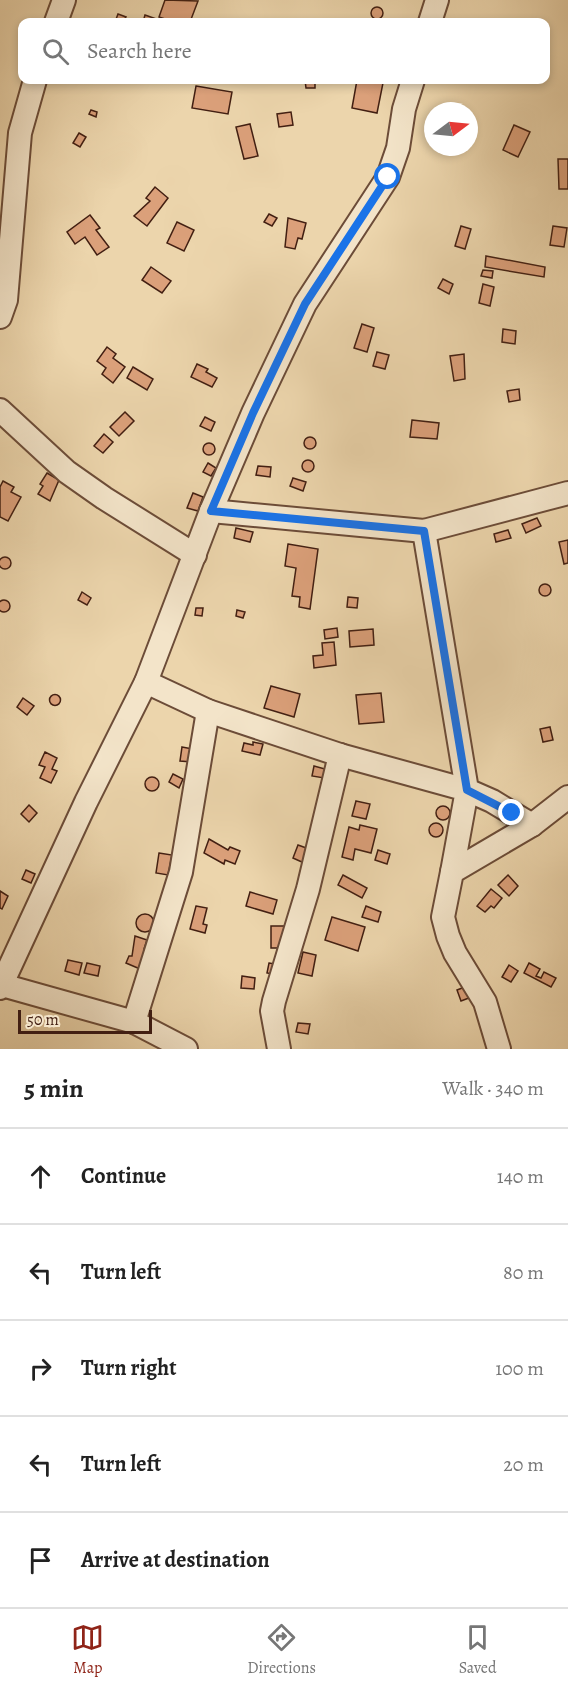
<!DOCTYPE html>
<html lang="en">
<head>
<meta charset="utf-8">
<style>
	body { margin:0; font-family:Alegreya,serif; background:#f6f6f6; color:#222 }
	.compass { position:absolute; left:424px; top:102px; width:54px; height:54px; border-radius:50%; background:#fff; box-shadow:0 3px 9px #0003; rotate:74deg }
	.scale { position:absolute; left:18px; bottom:15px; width:134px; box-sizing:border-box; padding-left:6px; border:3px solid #421f12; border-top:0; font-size:16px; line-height:21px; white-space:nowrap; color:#421f12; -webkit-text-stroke:4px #f3e4c9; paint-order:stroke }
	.stop { position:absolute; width:18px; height:18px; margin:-14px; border:4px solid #1a73e8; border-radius:50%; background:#fff }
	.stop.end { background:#1a73e8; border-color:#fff; box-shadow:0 2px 6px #0008 }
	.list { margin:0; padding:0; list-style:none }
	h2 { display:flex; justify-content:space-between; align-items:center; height:78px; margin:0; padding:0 24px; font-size:26px }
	h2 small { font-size:20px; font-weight:400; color:#767676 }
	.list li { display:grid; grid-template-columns:39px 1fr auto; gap:18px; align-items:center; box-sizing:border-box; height:96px; padding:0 24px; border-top:2px solid #e0e0e0 }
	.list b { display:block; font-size:22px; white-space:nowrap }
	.list em { font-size:20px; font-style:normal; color:#767676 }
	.icon { flex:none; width:33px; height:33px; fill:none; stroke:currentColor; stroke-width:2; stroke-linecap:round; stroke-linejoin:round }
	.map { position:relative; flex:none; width:568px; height:1049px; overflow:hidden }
	.search { position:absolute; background:#fff; box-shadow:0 3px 9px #0003; left:18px; right:18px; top:18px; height:66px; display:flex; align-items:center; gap:15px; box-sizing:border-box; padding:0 21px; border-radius:12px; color:#767676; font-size:22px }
	.sheet { height:558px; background:#fff }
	nav { display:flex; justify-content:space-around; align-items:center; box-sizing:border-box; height:84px; border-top:2px solid #e0e0e0; background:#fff; font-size:16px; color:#767676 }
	nav a { display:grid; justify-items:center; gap:3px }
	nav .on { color:#8f2418 }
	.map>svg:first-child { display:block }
	.building { fill:#dba07a; stroke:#421f12; stroke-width:1.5 }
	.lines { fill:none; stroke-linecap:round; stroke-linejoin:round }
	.minor-casing { stroke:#6c4c38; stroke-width:26 }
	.minor { stroke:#f3e4c9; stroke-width:22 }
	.route { stroke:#1a73e8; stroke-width:8 }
</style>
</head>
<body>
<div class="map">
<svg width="568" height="1049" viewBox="0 0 568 1049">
	<rect width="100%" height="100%" fill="#ecd5ac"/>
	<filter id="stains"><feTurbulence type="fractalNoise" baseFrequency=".00333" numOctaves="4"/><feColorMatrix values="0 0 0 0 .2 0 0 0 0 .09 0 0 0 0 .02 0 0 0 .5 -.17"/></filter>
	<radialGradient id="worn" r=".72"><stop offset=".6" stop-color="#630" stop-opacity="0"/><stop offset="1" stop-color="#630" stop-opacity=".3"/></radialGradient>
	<g class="building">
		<path d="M165,0L198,1L190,22H174L159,17Z"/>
		<circle cx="377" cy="13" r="6"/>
		<path d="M118,14L126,17L123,22H115Z"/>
		<path d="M145,15L159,20L158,22H143Z"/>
		<path d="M305,80H315V88H306Z"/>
		<path d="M357,80L383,83L377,113L352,108Z"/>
		<path d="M196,86L232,92L228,114L192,108Z"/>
		<path d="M91,110L97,112L96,117L89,114Z"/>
		<path d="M291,112L293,125L279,127L277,114Z"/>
		<path d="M250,124L258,156L244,159L236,127Z"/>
		<path d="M514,125L530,132L518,157L503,150Z"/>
		<path d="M79,133L86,137L80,147L73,143Z"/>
		<path d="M558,159H568V189H559Z"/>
		<path d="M155,187L168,198L147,226L134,216L150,201L146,198Z"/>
		<path d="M269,214L277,218L272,226L264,222Z"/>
		<path d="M90,215L100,228L96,230L109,247L97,255L85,237L75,244L67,232Z"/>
		<path d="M288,218L306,223L302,239L298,238L295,249L285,247Z"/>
		<path d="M177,222L194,230L184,251L167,243Z"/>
		<path d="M461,226L471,229L465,249L455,246Z"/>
		<path d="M553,226L567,228L564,247L550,245Z"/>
		<path d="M486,256L545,267L544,277L485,267Z"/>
		<path d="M151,267L171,281L162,293L142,280Z"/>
		<path d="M483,270L493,271L492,278L481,276Z"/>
		<path d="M443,279L453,284L449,294L438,288Z"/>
		<path d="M483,284L494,287L490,306L479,303Z"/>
		<path d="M362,324L374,328L367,352L354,348Z"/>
		<path d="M503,329L516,331L515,344L502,342Z"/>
		<path d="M107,347L116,354L113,358L125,367L113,383L102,374L106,368L97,361Z"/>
		<path d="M377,352L389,355L385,369L373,366Z"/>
		<path d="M464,354L465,379L454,381L450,356Z"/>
		<path d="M197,364L208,369L206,372L217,378L212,387L191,377Z"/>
		<path d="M133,367L153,379L147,390L127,378Z"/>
		<path d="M519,389L520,400L509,402L507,391Z"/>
		<path d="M125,412L134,421L119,436L110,427Z"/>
		<path d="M205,417L215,422L211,431L200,426Z"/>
		<path d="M412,420L439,423L437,439L410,437Z"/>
		<path d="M104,434L113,442L103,453L94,446Z"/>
		<circle cx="310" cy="443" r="6"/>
		<circle cx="209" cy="449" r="6"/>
		<circle cx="308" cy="466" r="6"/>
		<path d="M208,463L216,468L211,476L203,472Z"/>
		<path d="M258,466L271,467L270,477L256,475Z"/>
		<path d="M47,473L59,480L50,501L38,494L43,486L40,484Z"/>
		<path d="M293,478L306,482L303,491L290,486Z"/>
		<path d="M3,481L14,487L11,492L21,497L8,521L0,517V487Z"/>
		<path d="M193,493L203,497L198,511L187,508Z"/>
		<path d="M537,518L541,526L526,533L522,524Z"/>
		<path d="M236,528L253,532L250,542L234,538Z"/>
		<path d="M508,530L511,538L496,542L494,534Z"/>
		<path d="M568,540V563L564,564L559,542Z"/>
		<path d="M288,544L318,549L310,609L299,607L300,597L292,596L296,568L285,566Z"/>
		<circle cx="5" cy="563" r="6"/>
		<circle cx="545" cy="590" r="6"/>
		<path d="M82,592L91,598L87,605L78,600Z"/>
		<path d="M348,597L358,598L357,608L347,607Z"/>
		<circle cx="4" cy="606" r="6"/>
		<path d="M196,608H203L202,616L195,615Z"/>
		<path d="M237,610L245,612L243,618L236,616Z"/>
		<path d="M337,628L338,637L325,639L324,630Z"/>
		<path d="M373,629L374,645L350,647L349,631Z"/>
		<path d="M334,642L336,665L314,668L313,656L323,655L322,643Z"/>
		<path d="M271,686L300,694L294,717L264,708Z"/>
		<path d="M381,693L384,722L359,724L356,695Z"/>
		<circle cx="55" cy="700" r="5.5"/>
		<path d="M23,698L34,706L27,715L17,707Z"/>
		<path d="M550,727L553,740L543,742L540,729Z"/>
		<path d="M253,742L263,744L260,755L242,751L244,743L253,745Z"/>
		<path d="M182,747L193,749L192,762L180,761Z"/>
		<path d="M45,752L57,758L52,769L57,771L51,783L40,778L45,767L39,765Z"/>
		<path d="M314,766L325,769L324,778L312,776Z"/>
		<path d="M173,774L183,779L179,788L169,782Z"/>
		<circle cx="152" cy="784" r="7"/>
		<path d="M356,801L370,804L366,819L352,816Z"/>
		<path d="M29,805L37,813L29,822L21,814Z"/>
		<circle cx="443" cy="813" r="7"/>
		<circle cx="436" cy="830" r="7"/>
		<path d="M360,825L377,829L371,853L355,849L353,860L342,857L349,827L359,830Z"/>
		<path d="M209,839L228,850L230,847L240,851L235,864L225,860L224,864L204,853Z"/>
		<path d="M298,845L309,849L304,863L293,858Z"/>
		<path d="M378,850L390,854L387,864L375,860Z"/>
		<path d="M159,853L172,855L168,875L156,873Z"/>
		<path d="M26,870L35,874L31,883L22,879Z"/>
		<path d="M343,875L367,888L362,898L338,885Z"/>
		<path d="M508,875L518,886L509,896L498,885Z"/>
		<path d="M491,889L502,898L494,908L491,906L485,912L477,906Z"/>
		<path d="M0,891L8,896L2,909L0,908Z"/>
		<path d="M250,892L277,900L273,914L246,906Z"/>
		<path d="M196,906L207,908L203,924L207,925L205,933L190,929Z"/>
		<path d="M366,906L381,912L378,922L362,917Z"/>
		<circle cx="145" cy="923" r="9"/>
		<path d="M332,917L365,927L358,951L325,940Z"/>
		<path d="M271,926H284L285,948H271Z"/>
		<path d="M135,936L147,940L144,949L147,952L140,969L126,963L129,956H132Z"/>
		<path d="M303,952L316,955L312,976L298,973Z"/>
		<path d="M68,960L82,963L79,975L65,971Z"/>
		<path d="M87,963L100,966L98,976L84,973Z"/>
		<path d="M269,963L280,965L278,975L267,973Z"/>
		<path d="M529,963L540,969L536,976L541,978L544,972L556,978L551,987L524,973Z"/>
		<path d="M509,965L518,971L511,982L502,977Z"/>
		<path d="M242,976L255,978L254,989L241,988Z"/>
		<path d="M470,985L474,996L461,1001L457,990Z"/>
		<path d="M298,1023L310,1024L308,1034L296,1032Z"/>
	</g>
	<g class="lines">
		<g class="minor-casing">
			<g id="minor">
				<path d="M56,22L64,0"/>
				<path d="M430,22L437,0"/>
				<path d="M0,317L6,300L20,133L35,80"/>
				<path d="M0,410L67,472L104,498L195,555"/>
				<path d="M211,511L424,531L568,493"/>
				<path d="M424,531L467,790L492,801L532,825"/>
				<path d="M146,682L208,711L340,755L467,790L452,872"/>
				<path d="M2,985L134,1022L186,1049"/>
				<path d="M0,988L86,802L146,682L211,511L253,413L305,304L388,177L398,148L404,109L413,80"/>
				<path d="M134,1022L181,872L208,711"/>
				<path d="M279,1049L272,1011L274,1001L308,889L340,755"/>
				<path d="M499,1049L485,1002L455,953L448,936L443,917L452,872L532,825L568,797"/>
			</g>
		</g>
		<use href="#minor" class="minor"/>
	</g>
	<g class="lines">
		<path class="route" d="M388,177L305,304L253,413L211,511L424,531L467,790L512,813"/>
	</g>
	<rect width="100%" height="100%" filter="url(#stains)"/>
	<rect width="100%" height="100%" fill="url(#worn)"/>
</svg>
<svg class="compass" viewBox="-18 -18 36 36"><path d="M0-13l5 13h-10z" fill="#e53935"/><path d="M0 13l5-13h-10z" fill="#767676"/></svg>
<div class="scale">50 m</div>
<div class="stop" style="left:388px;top:177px"></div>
<div class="stop end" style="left:512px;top:813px"></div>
<div class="search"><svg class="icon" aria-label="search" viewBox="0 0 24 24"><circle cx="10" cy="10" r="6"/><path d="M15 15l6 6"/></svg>Search here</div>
</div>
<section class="sheet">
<h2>5 min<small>Walk · 340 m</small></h2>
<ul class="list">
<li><svg class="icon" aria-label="ahead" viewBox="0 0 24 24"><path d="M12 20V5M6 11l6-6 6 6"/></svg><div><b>Continue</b></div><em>140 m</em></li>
<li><svg class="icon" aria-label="left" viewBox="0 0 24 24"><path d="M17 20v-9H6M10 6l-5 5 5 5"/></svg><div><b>Turn left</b></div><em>80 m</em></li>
<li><svg class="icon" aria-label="right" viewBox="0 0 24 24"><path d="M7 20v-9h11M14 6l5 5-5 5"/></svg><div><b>Turn right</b></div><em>100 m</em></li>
<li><svg class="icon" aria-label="left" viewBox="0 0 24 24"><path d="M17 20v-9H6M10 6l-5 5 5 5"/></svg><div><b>Turn left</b></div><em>20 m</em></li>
<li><svg class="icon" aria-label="arrive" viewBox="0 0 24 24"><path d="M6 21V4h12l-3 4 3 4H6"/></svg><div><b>Arrive at destination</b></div></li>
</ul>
</section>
<nav>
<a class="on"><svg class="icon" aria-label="map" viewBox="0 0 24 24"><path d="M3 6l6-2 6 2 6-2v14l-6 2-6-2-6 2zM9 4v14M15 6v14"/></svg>Map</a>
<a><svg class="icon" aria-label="directions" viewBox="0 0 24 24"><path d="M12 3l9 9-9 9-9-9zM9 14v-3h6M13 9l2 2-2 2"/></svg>Directions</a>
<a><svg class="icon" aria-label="saved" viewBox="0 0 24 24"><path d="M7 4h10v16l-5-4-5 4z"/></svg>Saved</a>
</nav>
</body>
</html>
